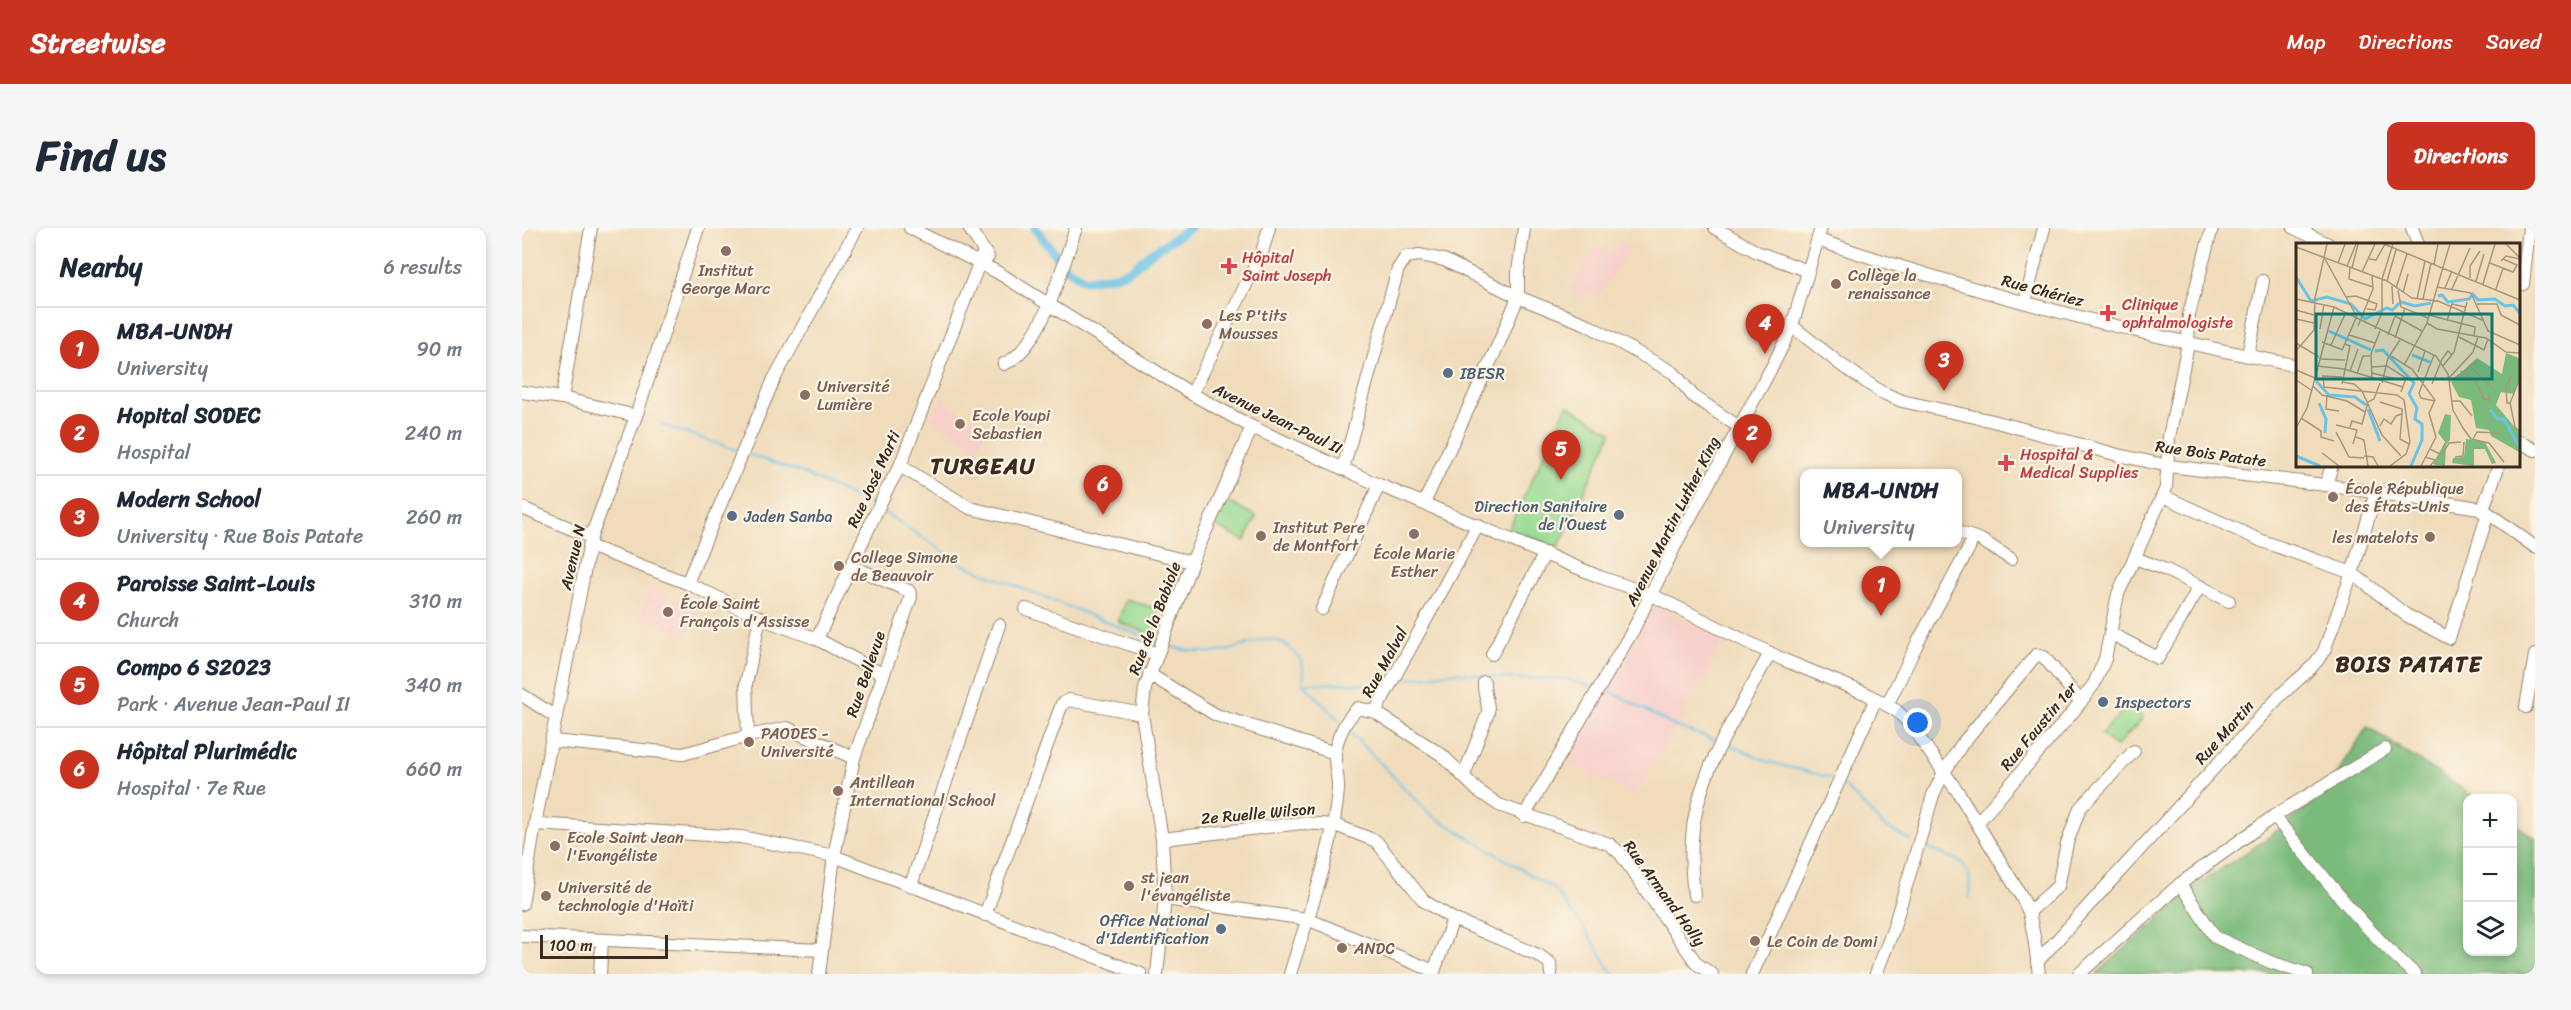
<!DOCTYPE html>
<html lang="en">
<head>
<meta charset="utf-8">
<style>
	body { margin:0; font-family:Sriracha,sans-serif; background:#f6f6f7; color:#1f2937 }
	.controls { position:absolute; right:18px; bottom:18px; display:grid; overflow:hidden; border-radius:12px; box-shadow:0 3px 9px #0003 }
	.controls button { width:54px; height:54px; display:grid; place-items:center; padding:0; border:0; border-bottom:2px solid #e0e1e3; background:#fff; color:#1f2937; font:30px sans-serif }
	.scale { position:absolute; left:18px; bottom:15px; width:128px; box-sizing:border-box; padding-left:6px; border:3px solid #3b2a1e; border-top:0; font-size:16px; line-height:21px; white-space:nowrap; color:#3b2a1e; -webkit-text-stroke:4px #fcf5e5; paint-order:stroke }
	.you { position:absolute; left:1396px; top:495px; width:21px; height:21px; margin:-15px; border:4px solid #fff; border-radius:50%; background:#1a73e8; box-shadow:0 0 0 9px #1a73e833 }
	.badge { display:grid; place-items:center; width:39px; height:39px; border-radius:50%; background:#c8321e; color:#fff; font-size:20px; font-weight:700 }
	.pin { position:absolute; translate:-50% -50px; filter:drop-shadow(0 2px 3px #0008) }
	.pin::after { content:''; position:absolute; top:32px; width:21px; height:18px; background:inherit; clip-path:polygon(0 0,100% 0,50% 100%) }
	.popup { position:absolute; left:1278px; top:241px; width:162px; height:78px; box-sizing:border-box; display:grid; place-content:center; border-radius:12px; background:#fff; filter:drop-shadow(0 2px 4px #0005); font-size:20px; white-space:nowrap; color:#747a83 }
	.popup b { font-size:22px; color:#1f2937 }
	.popup::after { content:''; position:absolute; left:50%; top:100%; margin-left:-12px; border:12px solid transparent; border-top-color:#fff }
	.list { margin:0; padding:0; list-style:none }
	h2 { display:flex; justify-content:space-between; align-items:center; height:78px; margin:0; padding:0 24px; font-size:26px }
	h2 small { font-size:20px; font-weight:400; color:#747a83 }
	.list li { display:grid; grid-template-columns:39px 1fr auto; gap:18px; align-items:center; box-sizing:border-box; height:84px; padding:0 24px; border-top:2px solid #e0e1e3 }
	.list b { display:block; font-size:22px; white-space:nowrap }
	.list p { margin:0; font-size:20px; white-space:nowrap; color:#747a83 }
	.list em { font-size:20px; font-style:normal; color:#747a83 }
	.icon { flex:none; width:33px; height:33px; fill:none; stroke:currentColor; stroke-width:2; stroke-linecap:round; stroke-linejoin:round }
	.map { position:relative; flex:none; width:2013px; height:746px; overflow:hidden; border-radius:12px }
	header { display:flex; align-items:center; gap:36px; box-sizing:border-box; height:84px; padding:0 30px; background:#c8321e; color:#fff }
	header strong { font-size:28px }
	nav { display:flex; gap:33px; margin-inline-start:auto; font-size:21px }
	.intro { display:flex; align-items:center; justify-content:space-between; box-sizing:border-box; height:144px; padding:0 36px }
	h1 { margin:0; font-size:42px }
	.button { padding:15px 27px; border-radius:12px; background:#c8321e; color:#fff; font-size:21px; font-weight:700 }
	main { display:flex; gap:36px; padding:0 36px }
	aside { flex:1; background:#fff; border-radius:12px; box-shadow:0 3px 9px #0003 }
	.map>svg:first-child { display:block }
	.built { fill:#f7d0ca }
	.green { fill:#98db92; stroke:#6a8258; stroke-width:1.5 }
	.forest { fill:#7abb7c; stroke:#5a724d; stroke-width:1.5 }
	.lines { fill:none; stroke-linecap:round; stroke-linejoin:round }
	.stream { stroke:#69c3e6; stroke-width:2 }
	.canal { stroke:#69c3e6; stroke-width:9 }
	.minor-casing { stroke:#96836c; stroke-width:14 }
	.minor { stroke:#fff; stroke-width:12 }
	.education-dot { fill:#8d6e63; stroke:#fcf5e5; stroke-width:2 }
	.health-dot { fill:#e0444e; stroke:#fcf5e5; stroke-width:2 }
	.service-dot { fill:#5c6f8a; stroke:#fcf5e5; stroke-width:2 }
	.labels { text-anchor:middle; stroke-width:4.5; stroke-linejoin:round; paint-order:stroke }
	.health-label { font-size:16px; fill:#be3a42; stroke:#fcf5e5; text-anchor:start }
	.education-label { font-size:16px; fill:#785e54; stroke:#fcf5e5; text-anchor:start }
	.street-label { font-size:16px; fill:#3b2a1e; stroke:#fcf5e5 }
	.service-label { font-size:16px; fill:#4e5e75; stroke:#fcf5e5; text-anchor:start }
	.district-label { font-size:22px; font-weight:bold; letter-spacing:1.5px; fill:#3b2a1e; stroke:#fcf5e5 }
	.inset-river { fill:none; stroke:#69c3e6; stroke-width:3 }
	.inset-road { fill:none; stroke:#a8957c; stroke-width:1.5 }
	.view { fill:#0f766e; fill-opacity:0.15; stroke:#0f766e; stroke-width:3 }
	.inset-edge { fill:none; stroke:#3b2a1e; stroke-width:3 }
</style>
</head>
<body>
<header>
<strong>Streetwise</strong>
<nav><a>Map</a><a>Directions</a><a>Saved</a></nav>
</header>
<div class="intro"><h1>Find us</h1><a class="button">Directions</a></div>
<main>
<aside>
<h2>Nearby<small>6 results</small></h2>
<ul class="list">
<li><span class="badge">1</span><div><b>MBA-UNDH</b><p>University</p></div><em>90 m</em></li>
<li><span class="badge">2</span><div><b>Hopital SODEC</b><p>Hospital</p></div><em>240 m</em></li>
<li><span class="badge">3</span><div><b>Modern School</b><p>University · Rue Bois Patate</p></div><em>260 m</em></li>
<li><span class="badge">4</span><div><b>Paroisse Saint-Louis</b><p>Church</p></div><em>310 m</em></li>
<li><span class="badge">5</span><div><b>Compo 6 S2023</b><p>Park · Avenue Jean-Paul II</p></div><em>340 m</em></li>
<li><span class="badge">6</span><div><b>Hôpital Plurimédic</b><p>Hospital · 7e Rue</p></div><em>660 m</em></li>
</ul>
</aside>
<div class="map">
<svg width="2013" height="746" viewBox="0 0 2013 746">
	<rect width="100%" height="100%" fill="#fcf5e5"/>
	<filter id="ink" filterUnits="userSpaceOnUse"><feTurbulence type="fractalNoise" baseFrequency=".0167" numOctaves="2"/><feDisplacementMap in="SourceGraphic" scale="12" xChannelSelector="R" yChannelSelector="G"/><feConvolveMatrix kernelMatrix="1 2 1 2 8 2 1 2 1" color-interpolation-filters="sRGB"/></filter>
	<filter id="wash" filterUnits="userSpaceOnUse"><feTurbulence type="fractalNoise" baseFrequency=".008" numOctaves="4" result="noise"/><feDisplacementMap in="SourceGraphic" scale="24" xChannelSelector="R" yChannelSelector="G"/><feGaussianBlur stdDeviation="1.35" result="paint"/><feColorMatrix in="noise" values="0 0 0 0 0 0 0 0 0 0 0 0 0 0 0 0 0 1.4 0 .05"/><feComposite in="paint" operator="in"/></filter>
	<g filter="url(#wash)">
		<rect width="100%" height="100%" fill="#f0dcbb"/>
		<g class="built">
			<path d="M1096,13L1108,18L1077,69L1065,61L1059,68L1048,62L1075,17L1088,25Z"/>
			<path d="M419,171L466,200L456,220L408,192Z"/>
			<path d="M127,361L176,378L165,407L117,390Z"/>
			<path d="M1131,378L1203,412L1114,567L1045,536Z"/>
		</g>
		<g class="green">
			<path d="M1045,177L1090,204L1036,320L987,301Z"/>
			<path d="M702,272L734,288L723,313L691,297Z"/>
			<path d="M604,371L639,382L631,407L596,394Z"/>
			<path d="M1607,477L1621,490L1594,519L1579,506Z"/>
		</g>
		<path class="forest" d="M1845,499L1954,570H1946V724H1990L1991,595L2013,610V746H1574L1676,656L1736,617L1802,567Z"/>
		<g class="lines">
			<g class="stream">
				<path d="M140,197L217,223"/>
				<path d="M225,226L278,244L353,279"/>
				<path d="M360,283L442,337L635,414"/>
				<path d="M644,417C658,422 678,425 694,424C727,423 746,395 774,426C782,434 783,444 781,455"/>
				<path d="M877,452L933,444L980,450L1043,451L1070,459"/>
				<path d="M781,455L818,493"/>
				<path d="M781,455L852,456L865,454"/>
				<path d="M1086,462L1152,498L1196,513"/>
				<path d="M826,502L908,586L1032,661L1066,706L1091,746"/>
				<path d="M1204,515L1247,534L1309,550"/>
				<path d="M1321,557L1363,599L1390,613"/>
				<path d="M1400,618L1440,634L1448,651L1447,670"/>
			</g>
			<path class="canal" d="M513,0L544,40L563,52L593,48L609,42L627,26L668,0"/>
		</g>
	</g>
	<g filter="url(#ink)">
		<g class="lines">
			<g class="minor-casing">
				<g id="minor">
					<path d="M388,0L475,44L670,166L730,199L857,257L1078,349L1130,367L1262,432L1345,466L1375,483L1386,494L1436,564L1498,666L1507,684L1512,709L1517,746"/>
					<path d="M447,0L466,29"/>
					<path d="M1193,0L1235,24L1286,43"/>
					<path d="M1772,0L1806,16"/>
					<path d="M1890,0L1896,16"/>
					<path d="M1296,12C1453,65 1613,106 1776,138"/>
					<path d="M2001,56L2007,0"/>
					<path d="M1503,74L1522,0"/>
					<path d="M1270,98L1318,136L1359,164L1380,173L1471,193L1596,227L1647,238L1804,257L1951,279L1966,285L2013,319"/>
					<path d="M1726,127L1741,53"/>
					<path d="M482,136C521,119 540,38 554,0"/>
					<path d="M0,164L40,170L114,188"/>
					<path d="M670,166L740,24L747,0"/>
					<path d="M40,170L69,0"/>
					<path d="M1996,213L2013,222"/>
					<path d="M378,238L448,280L670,334"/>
					<path d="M821,241L876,41L884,29L898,27L922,32L996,69L1064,96L1152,145L1171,168L1217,199"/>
					<path d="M1804,257L1810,237"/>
					<path d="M1641,268L1740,313L1830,345L1884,387L1927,410L1966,285"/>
					<path d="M902,275L977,115L996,69V44L1002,0"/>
					<path d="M0,280L69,309"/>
					<path d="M1960,283L1977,237"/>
					<path d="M1436,304L1459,312L1489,331"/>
					<path d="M67,318L165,355L238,390L295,411L360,446"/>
					<path d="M1613,330L1644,342L1707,373"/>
					<path d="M165,355L252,151L335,0"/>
					<path d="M504,381L635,426"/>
					<path d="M800,381L857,257"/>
					<path d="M1588,405L1636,430L1678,358"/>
					<path d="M295,411L364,263L378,238L462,23"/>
					<path d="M970,426L1023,325"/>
					<path d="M627,446L694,487L813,525"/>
					<path d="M0,467L34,489"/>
					<path d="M1365,477L1396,414L1447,320L1450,310"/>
					<path d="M2004,479L2013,427"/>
					<path d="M853,484L920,527L955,562L977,577L1087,616L1098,625L1175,736L1190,746"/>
					<path d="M226,508L224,456L238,390"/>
					<path d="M31,513L161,526L226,508L265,500L332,530"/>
					<path d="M942,547L966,485C967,474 961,466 962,454"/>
					<path d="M1002,588L1111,402L1157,310L1252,135L1270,98L1299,0"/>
					<path d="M1752,588C1797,643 1840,700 1893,746"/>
					<path d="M1456,594L1550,485L1572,456L1583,431L1596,366L1644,260L1647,209L1666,116L1667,86L1690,0"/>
					<path d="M13,596L219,609L312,628L619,746"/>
					<path d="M640,611L780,595L813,597L854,613L902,673L931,691L1016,727L1028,735L1029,746"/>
					<path d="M1658,656L1693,709L1748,734L1785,746"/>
					<path d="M389,657L477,397"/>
					<path d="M1172,667C1169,642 1168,618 1172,593C1182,534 1220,478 1248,425"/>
					<path d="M643,671L785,691L912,743"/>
					<path d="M0,676L13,596L69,309L114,188L176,0"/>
					<path d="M1507,684L1536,658L1545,615L1558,580L1612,523"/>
					<path d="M463,687L540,476L547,472L620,486"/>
					<path d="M0,708L299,722"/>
					<path d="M1515,734L1755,471C1771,454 1790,443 1802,423L1830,345L1854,264"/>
					<path d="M78,746L80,712"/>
					<path d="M297,746L312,628L332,530L389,369L387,363L329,338"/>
					<path d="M635,746L643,671L640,611L620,486L623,460L670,334L730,199"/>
					<path d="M768,746C786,686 811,625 816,562C817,550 812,537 813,525C815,509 824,491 836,480L853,484L956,297"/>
					<path d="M911,746L931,691"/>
					<path d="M1230,746L1354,471"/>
					<path d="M1354,746L1371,702L1411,567L1421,546L1440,516L1514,427L1522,429L1559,474"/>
					<path d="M1557,746L1658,656L1752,588L1863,521"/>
				</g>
			</g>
			<use href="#minor" class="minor"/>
		</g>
	</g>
	<g class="education-dot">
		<circle cx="204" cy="23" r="6"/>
		<circle cx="1314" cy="56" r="6"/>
		<circle cx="685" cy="96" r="6"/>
		<circle cx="283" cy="167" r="6"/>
		<circle cx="438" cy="196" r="6"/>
		<circle cx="1811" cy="269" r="6"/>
		<circle cx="892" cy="306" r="6"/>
		<circle cx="739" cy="308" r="6"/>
		<circle cx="1908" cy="309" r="6"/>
		<circle cx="317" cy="338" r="6"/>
		<circle cx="146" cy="384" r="6"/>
		<circle cx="227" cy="514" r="6"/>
		<circle cx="316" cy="563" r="6"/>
		<circle cx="33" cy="618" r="6"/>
		<circle cx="607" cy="658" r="6"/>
		<circle cx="24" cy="668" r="6"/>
		<circle cx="1233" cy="713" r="6"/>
		<circle cx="820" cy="720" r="6"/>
	</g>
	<g class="health-dot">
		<path d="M704 29h6v6h6v6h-6v6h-6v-6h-6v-6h6z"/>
		<path d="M1583 76h6v6h6v6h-6v6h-6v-6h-6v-6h6z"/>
		<path d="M1481 226h6v6h6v6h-6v6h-6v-6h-6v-6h6z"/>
	</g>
	<g class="service-dot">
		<circle cx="926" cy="145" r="6"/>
		<circle cx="1097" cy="287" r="6"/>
		<circle cx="210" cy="288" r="6"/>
		<circle cx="1581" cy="474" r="6"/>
		<circle cx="699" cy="701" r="6"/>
	</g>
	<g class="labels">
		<g class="health-label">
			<text x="720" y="35">Hôpital<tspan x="720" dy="18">Saint Joseph</tspan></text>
			<text x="1600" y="82">Clinique<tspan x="1600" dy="18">ophtalmologiste</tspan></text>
			<text x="1498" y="232">Hospital &amp;<tspan x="1498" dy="18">Medical Supplies</tspan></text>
		</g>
		<g class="education-label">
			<text x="204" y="48" text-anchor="middle">Institut<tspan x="204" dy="18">George Marc</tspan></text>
			<text x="1326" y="53">Collège la<tspan x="1326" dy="18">renaissance</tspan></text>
			<text x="697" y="93">Les P'tits<tspan x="697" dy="18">Mousses</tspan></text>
			<text x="295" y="164">Université<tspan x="295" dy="18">Lumière</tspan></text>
			<text x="450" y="193">Ecole Youpi<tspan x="450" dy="18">Sebastien</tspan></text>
			<text x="1823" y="266">École République<tspan x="1823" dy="18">des États-Unis</tspan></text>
			<text x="751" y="305">Institut Pere<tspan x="751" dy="18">de Montfort</tspan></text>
			<text x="1896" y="315" text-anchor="end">les matelots</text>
			<text x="892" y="331" text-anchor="middle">École Marie<tspan x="892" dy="18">Esther</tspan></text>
			<text x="329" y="335">College Simone<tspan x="329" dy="18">de Beauvoir</tspan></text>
			<text x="158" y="381">École Saint<tspan x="158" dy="18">François d'Assisse</tspan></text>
			<text x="239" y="511">PAODES -<tspan x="239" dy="18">Université</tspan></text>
			<text x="328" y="560">Antillean<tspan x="328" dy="18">International School</tspan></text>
			<text x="45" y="615">Ecole Saint Jean<tspan x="45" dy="18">l'Evangéliste</tspan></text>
			<text x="619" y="655">st jean<tspan x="619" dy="18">l'évangéliste</tspan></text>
			<text x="36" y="665">Université de<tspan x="36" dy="18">technologie d'Haïti</tspan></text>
			<text x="1245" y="719">Le Coin de Domi</text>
			<text x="832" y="726">ANDC</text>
		</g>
		<g class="street-label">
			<text transform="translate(1521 62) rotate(15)" y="6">Rue Chériez</text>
			<text transform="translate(756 190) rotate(26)" y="6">Avenue Jean-Paul II</text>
			<text transform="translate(1689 225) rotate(8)" y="6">Rue Bois Patate</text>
			<text transform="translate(351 251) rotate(-65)" y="6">Rue José Marti</text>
			<text transform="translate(1150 293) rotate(-63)" y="6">Avenue Martin Luther King</text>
			<text transform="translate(50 329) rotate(-77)" y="6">Avenue N</text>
			<text transform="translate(632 390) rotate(-69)" y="6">Rue de la Babiole</text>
			<text transform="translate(862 434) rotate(-61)" y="6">Rue Malval</text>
			<text transform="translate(343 446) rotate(-71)" y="6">Rue Bellevue</text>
			<text transform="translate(1516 498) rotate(-50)" y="6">Rue Faustin 1er</text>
			<text transform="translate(1702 504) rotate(-48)" y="6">Rue Martin</text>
			<text transform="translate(736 585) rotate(-5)" y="6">2e Ruelle Wilson</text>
			<text transform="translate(1143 665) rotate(54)" y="6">Rue Armand Holly</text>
		</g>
		<g class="service-label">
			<text x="938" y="151">IBESR</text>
			<text x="1085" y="284" text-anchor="end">Direction Sanitaire<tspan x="1085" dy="18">de l’Ouest</tspan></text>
			<text x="222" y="294">Jaden Sanba</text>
			<text x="1593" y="480">Inspectors</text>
			<text x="687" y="698" text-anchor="end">Office National<tspan x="687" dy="18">d'Identification</tspan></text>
		</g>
		<g class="district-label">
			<text x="461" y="246">TURGEAU</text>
			<text x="1887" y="444">BOIS PATATE</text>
		</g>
	</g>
	<g transform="translate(1774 15)">
		<rect width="224" height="224" fill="#f0dcbb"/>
		<path d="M210,110L223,115V137L218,151L205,149L200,162L223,189V209L195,193L193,187L180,185L175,157L163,154L155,139L181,115L206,131ZM149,171L155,172L154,197L150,202L149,223L140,222L137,221L149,199L142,190ZM170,196L189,199L200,220L196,221L189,206H178V223L156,220L157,215L168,214Z" fill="#7abb7c"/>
		<path class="inset-river" d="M0,34L15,58L31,54L55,61L69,76L91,65L96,67L105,59L119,63L135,60M142,53L146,52L152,59L173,56L177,51L182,57L199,56L209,63L217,62L224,70M33,88L75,107M79,108L87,107L118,140L113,151L121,165L119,176L126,181V197L115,223M116,112L134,119M20,138L33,152L59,154L70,162M23,160L30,176L29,190M72,166L84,198M194,166L201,176H208L224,205M0,213L24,223"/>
		<path class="inset-road" d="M88,1L224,57M210,1L224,15M0,4L91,38L116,55L142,58L186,77M29,16L61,74M73,16L80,17L89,1M205,18L210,13L224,16M42,20L49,1M194,20L217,29L221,22L207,16M138,21L142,1M51,23L60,1M54,24L53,36L77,44M147,24L154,1M56,25L62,1M66,29L79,1M174,35V23L184,8M91,38L100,7M180,38L188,11M187,41L199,1M96,43L97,61M141,44L175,50M100,45L111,11M149,45L156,28M156,46L174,5M200,46L207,25M102,47L105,64L132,75M107,50L112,31M175,50L192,88L224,102M50,54L60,53L81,61L79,67L71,66M0,56L38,64L140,113L152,131L157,167L167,185L175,196L193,200L208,219M121,56L129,18M127,56L135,20M181,61H201L205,72M0,67L18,72M133,72L179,84L178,93M205,72L224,82M0,76L18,80M151,78L156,61L169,64M131,80L141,86L190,95L210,109L224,110M62,83L77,46L76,33M24,86L28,61M79,86L86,70V36L97,1M53,92L79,100M92,92L99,73L126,88M163,94L188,107L192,96M99,95L109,65M26,99L47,107M0,100L23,114M35,102L50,69M46,107L61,73M0,108L18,87L19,55L31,1M138,112L123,150L125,155L139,158M95,113L116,126L139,157L133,170L140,194L125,223M23,116L49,117M108,122L131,80L147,24M173,122L196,145M21,123L48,126L107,144M147,123L158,109L171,59M76,124L91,123L110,135L105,149M0,127L19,135M54,128L62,106M165,128L180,139L188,156L194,157L192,151M122,129L129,108M76,130L100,136M61,131L67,113H74M26,133L46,134M27,133L28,144L101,152L108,157L114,199L110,211L94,223M153,135L177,109L182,94M224,135L214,160L219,184L224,189M0,137L15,147M76,137L75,111L84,88M46,139L58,141L66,148L86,192L105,213M153,139L183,117M86,140L92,115L104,97M46,141L54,103L49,101M136,141L146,116L152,108L156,112M17,143L26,152L51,158L69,169M31,152L30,166L43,168M155,158H164L176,173M84,159L106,166V171M214,160H211L210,144L216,132M106,171L104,196L113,201M5,175L25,188V194L38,198M40,182L61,187L57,201M84,183L88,176L95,181L100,173L106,171M54,184L56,178L66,181L72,159L78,156L84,140M0,185L11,165L38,64M40,189L53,214L68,215M60,194L68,197L72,223M177,196L181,189L204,190M134,206L146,212L153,200L165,199M26,210L43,223M68,213L77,214L82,223M129,214L139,217L134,223M159,214L167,213L168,199"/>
		<path class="view" d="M20,71H196V136H20Z"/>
		<rect width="224" height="224" class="inset-edge"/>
	</g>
</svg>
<div class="controls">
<button>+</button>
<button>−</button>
<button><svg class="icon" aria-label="layers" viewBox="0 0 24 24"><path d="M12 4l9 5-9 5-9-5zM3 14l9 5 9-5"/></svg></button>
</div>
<div class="scale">100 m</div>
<div class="you"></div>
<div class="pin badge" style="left:1359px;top:388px">1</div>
<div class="popup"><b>MBA-UNDH</b>University</div>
<div class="pin badge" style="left:1230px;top:236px">2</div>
<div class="pin badge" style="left:1422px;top:163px">3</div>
<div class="pin badge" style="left:1243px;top:126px">4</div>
<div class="pin badge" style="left:1039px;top:252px">5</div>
<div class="pin badge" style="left:581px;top:287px">6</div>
</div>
</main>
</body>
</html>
